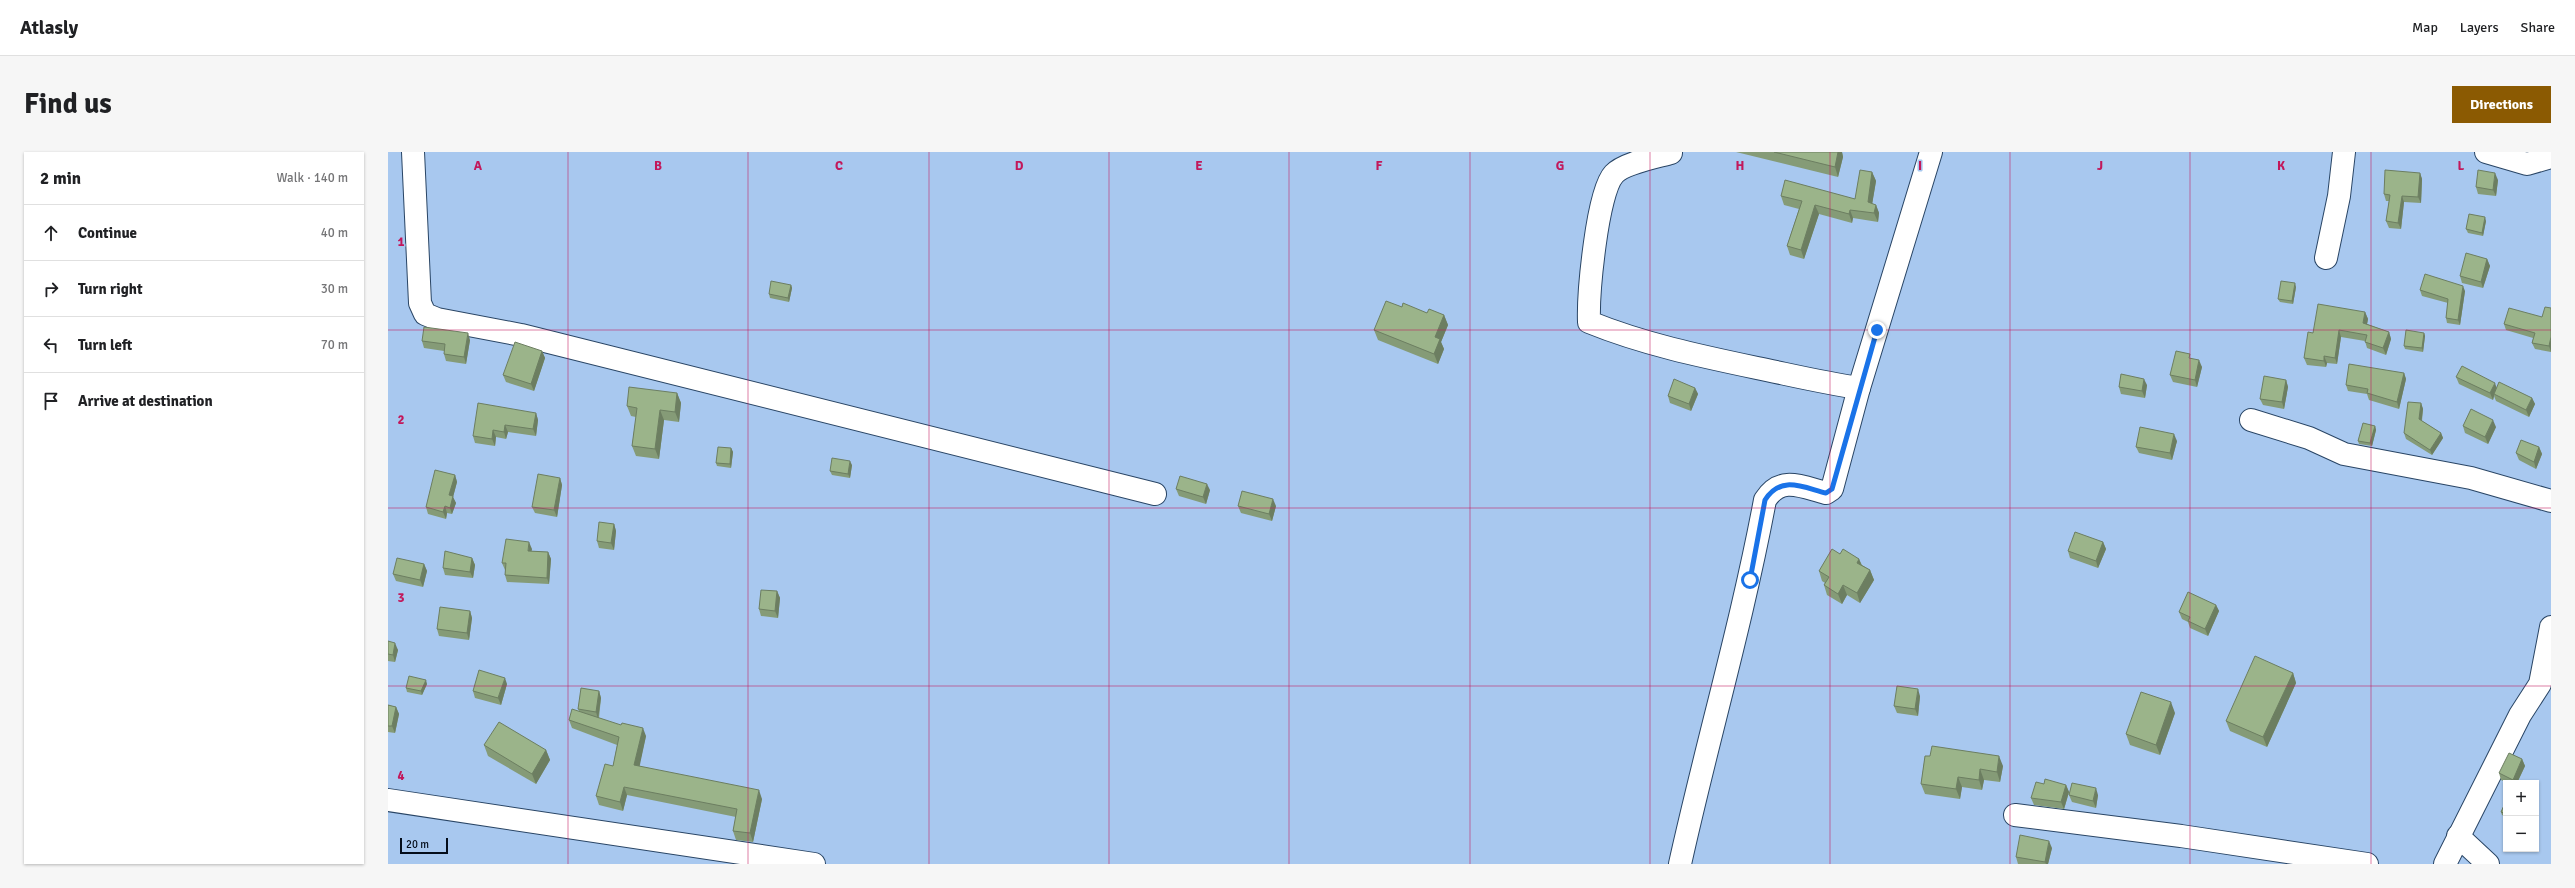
<!DOCTYPE html>
<html lang="en">
<head>
<meta charset="utf-8">
<style>
	body { margin:0; font-family:Signika,sans-serif; background:#f6f6f6; color:#202124 }
	.controls { position:absolute; right:12px; bottom:12px; display:grid; overflow:hidden; border-radius:0px; box-shadow:0 1px 3px #0004 }
	.controls button { width:36px; height:36px; display:grid; place-items:center; padding:0; border:0; border-bottom:1px solid #e0e0e0; background:#fff; color:#202124; font:20px sans-serif }
	.scale { position:absolute; left:12px; bottom:10px; width:48px; box-sizing:border-box; padding-left:4px; border:2px solid #040d1a; border-top:0; font-size:11px; line-height:14px; white-space:nowrap; color:#040d1a; -webkit-text-stroke:3px #a8c8ef; paint-order:stroke }
	.stop { position:absolute; width:12px; height:12px; margin:-9px; border:3px solid #1a73e8; border-radius:50%; background:#fff }
	.stop.end { background:#1a73e8; border-color:#fff; box-shadow:0 1px 4px #0008 }
	.list { margin:0; padding:0; list-style:none }
	h2 { display:flex; justify-content:space-between; align-items:center; height:52px; margin:0; padding:0 16px; font-size:17px }
	h2 small { font-size:13px; font-weight:400; color:#757577 }
	.list li { display:grid; grid-template-columns:26px 1fr auto; gap:12px; align-items:center; box-sizing:border-box; height:56px; padding:0 16px; border-top:1px solid #e0e0e0 }
	.list b { display:block; font-size:15px; white-space:nowrap }
	.list em { font-size:13px; font-style:normal; color:#757577 }
	.icon { flex:none; width:22px; height:22px; fill:none; stroke:currentColor; stroke-width:2; stroke-linecap:round; stroke-linejoin:round }
	.map { position:relative; flex:none; width:2163px; height:712px; overflow:hidden; border-radius:0px }
	header { display:flex; align-items:center; gap:24px; box-sizing:border-box; height:56px; padding:0 20px; background:#fff; border-bottom:1px solid #e0e0e0 }
	header strong { font-size:19px }
	nav { display:flex; gap:22px; margin-inline-start:auto; font-size:14px }
	.intro { display:flex; align-items:center; justify-content:space-between; box-sizing:border-box; height:96px; padding:0 24px }
	h1 { margin:0; font-size:28px }
	.button { padding:10px 18px; border-radius:0px; background:#8b5a02; color:#fff; font-size:14px; font-weight:700 }
	main { display:flex; gap:24px; padding:0 24px }
	aside { flex:1; background:#fff; border-radius:0px; box-shadow:0 1px 3px #0004 }
	.map>svg:first-child { display:block }
	.lines { fill:none; stroke-linecap:round; stroke-linejoin:round }
	.minor-casing { stroke:#294565; stroke-width:24 }
	.minor { stroke:#fff; stroke-width:22 }
	.wall { fill:#859b77 }
	.shaded-wall { fill:#6c7e61 }
	.building { fill:#9bb48a; stroke:#6c7e61 }
	.route { stroke:#1a73e8; stroke-width:5 }
	.grid { fill:none; stroke:#c2185b; stroke-width:1; stroke-opacity:0.55 }
	.grid-label { font-size:13px; text-anchor:middle; font-weight:bold; fill:#c2185b; stroke:#a8c8ef; stroke-width:3; stroke-linejoin:round; paint-order:stroke }
</style>
</head>
<body>
<header>
<strong>Atlasly</strong>
<nav><a>Map</a><a>Layers</a><a>Share</a></nav>
</header>
<div class="intro"><h1>Find us</h1><a class="button">Directions</a></div>
<main>
<aside>
<h2>2 min<small>Walk · 140 m</small></h2>
<ul class="list">
<li><svg class="icon" aria-label="ahead" viewBox="0 0 24 24"><path d="M12 20V5M6 11l6-6 6 6"/></svg><div><b>Continue</b></div><em>40 m</em></li>
<li><svg class="icon" aria-label="right" viewBox="0 0 24 24"><path d="M7 20v-9h11M14 6l5 5-5 5"/></svg><div><b>Turn right</b></div><em>30 m</em></li>
<li><svg class="icon" aria-label="left" viewBox="0 0 24 24"><path d="M17 20v-9H6M10 6l-5 5 5 5"/></svg><div><b>Turn left</b></div><em>70 m</em></li>
<li><svg class="icon" aria-label="arrive" viewBox="0 0 24 24"><path d="M6 21V4h12l-3 4 3 4H6"/></svg><div><b>Arrive at destination</b></div></li>
</ul>
</aside>
<div class="map">
<svg width="2163" height="712" viewBox="0 0 2163 712">
	<rect width="100%" height="100%" fill="#a8c8ef"/>
	<g class="lines">
		<g class="minor-casing">
			<g id="minor">
				<path d="M25,0L32,151L37,162L49,167L133,183L767,342"/>
				<path d="M2098,0L2139,12L2163,5"/>
				<path d="M1283,1C1269,5 1236,11 1226,22C1209,40 1200,142 1201,170C1255,192 1312,204 1369,216C1403,223 1436,231 1471,236"/>
				<path d="M1938,106L1951,44L1956,0"/>
				<path d="M1863,268L1921,286L1956,302L2083,326L2163,349"/>
				<path d="M0,648L426,712"/>
				<path d="M1627,663L1793,684L1979,712"/>
				<path d="M2070,684L2100,712"/>
				<path d="M1292,712C1319,590 1354,471 1377,348C1393,323 1414,335 1438,341L1444,337L1471,236L1543,0"/>
				<path d="M2057,712L2132,563L2152,532L2163,475"/>
			</g>
		</g>
		<use href="#minor" class="minor"/>
	</g>
	<g class="wall">
		<path d="M1348,0H1454L1455,5L1450,25Z"/>
		<path d="M1484,20L1488,29L1484,52L1488,53L1491,61L1490,70L1465,66L1464,71L1431,62L1416,107L1402,103L1399,94L1411,57L1396,53L1393,44L1467,47Z"/>
		<path d="M2032,21L2034,27L2033,51L2016,50L2013,77L2001,76L1998,69L2001,49H1998L1996,42Z"/>
		<path d="M2110,28L2108,44L2090,42L2088,35Z"/>
		<path d="M2098,69L2095,84L2080,81L2078,77Z"/>
		<path d="M2099,107L2102,114L2095,136L2074,131L2072,124Z"/>
		<path d="M403,133L404,136L401,150L382,146L381,142Z"/>
		<path d="M1908,135L1905,152L1892,150L1890,147Z"/>
		<path d="M2032,138L2077,139L2072,173L2059,171L2058,166L2060,151L2034,144Z"/>
		<path d="M1014,155L1039,161L1056,163L1060,173L1053,190L1056,197L1050,212L990,188L986,178Z"/>
		<path d="M2163,156V200L2147,197L2144,191L2145,186L2118,178L2116,172L2154,165Z"/>
		<path d="M1977,160L1980,167L1979,172L2001,180L2003,187L1998,203L1979,196L1977,189L1953,185L1949,212L1939,211L1938,215L1919,213L1916,206L1925,181Z"/>
		<path d="M2036,181L2037,184L2035,200L2017,197L2016,194Z"/>
		<path d="M82,188L78,212L58,209L56,202V199L36,196L34,189Z"/>
		<path d="M154,199L157,206L146,239L118,230L115,223Z"/>
		<path d="M1803,206L1814,215L1809,235L1785,230L1782,223Z"/>
		<path d="M2016,221L2018,227L2011,257L1981,248L1979,242L1960,239L1958,233Z"/>
		<path d="M2068,225L2144,246L2147,252L2141,265L2108,249L2106,244L2105,248L2071,232Z"/>
		<path d="M1898,228L1900,235L1896,257L1875,253L1872,247Z"/>
		<path d="M1759,233L1757,246L1733,242L1731,235Z"/>
		<path d="M1307,236L1310,242L1303,259L1282,251L1280,244Z"/>
		<path d="M289,241L293,251L291,270L276,268L271,307L248,304L244,294L248,265L243,264L239,254Z"/>
		<path d="M2033,251L2035,257L2034,269L2053,281L2055,286L2044,303L2018,287L2016,281Z"/>
		<path d="M148,261L150,268L148,284L120,280L118,287L108,285L107,294L87,291L85,284Z"/>
		<path d="M1987,274L1988,278L1984,294L1971,292L1970,289Z"/>
		<path d="M2075,274L2108,275L2100,292L2077,281Z"/>
		<path d="M1789,289L1784,308L1751,301L1748,295Z"/>
		<path d="M2151,295L2154,302L2148,317L2131,308L2128,301Z"/>
		<path d="M343,296L345,300L343,316L329,314L328,311Z"/>
		<path d="M464,313L462,326L444,323L442,319Z"/>
		<path d="M67,323L69,330L65,345L68,351L64,362L59,361L58,367L40,362L38,355Z"/>
		<path d="M172,326L174,333L169,365L147,361L144,355Z"/>
		<path d="M788,337L822,338L818,352L791,344Z"/>
		<path d="M850,354H888L884,369L853,361Z"/>
		<path d="M226,372L228,379L226,398L211,396L209,389Z"/>
		<path d="M1715,390L1718,397L1710,416L1682,406L1680,399Z"/>
		<path d="M144,397L143,399L160,400L163,407L161,432L119,430L117,423V418L114,411Z"/>
		<path d="M1452,402L1471,407L1474,413L1482,418L1486,428L1472,451L1459,443L1454,452L1439,443L1436,433L1437,431L1434,429L1431,419Z"/>
		<path d="M84,406L87,413L85,426L57,423L55,416Z"/>
		<path d="M36,412L39,419L35,435L8,429L5,422Z"/>
		<path d="M389,439L392,446L390,466L373,464L371,457Z"/>
		<path d="M1828,453L1831,459L1820,484L1802,476L1800,470L1794,467L1791,460Z"/>
		<path d="M82,459L84,466L81,488L51,484L49,477Z"/>
		<path d="M0,489L10,498L7,510L0,509Z"/>
		<path d="M1905,521L1908,531L1879,595L1842,579L1838,569Z"/>
		<path d="M39,532L34,543L19,540L18,536Z"/>
		<path d="M119,532L113,553L87,546L85,539Z"/>
		<path d="M211,539L213,546L211,566L258,584L251,614L374,647L365,690L348,688L345,679L348,665L239,643L235,659L211,653L208,644L225,614L229,593L184,576L181,568L191,559L190,557Z"/>
		<path d="M1532,544L1530,564L1509,561L1506,554Z"/>
		<path d="M0,553L8,555L11,562L7,581L0,580Z"/>
		<path d="M1787,561L1772,603L1742,593L1738,582Z"/>
		<path d="M96,593L158,598L162,608L148,632L100,604Z"/>
		<path d="M1537,604L1615,614L1612,630L1596,628L1594,638L1574,635L1572,647L1537,642L1533,632Z"/>
		<path d="M2134,607L2137,614L2129,631H2120L2113,628L2111,621Z"/>
		<path d="M1656,632L1678,633L1681,640L1676,657L1646,653L1643,646Z"/>
		<path d="M1681,643H1710L1708,656L1684,650Z"/>
		<path d="M2118,649V665L2114,663L2113,660Z"/>
		<path d="M1664,696L1660,712H1630L1628,705Z"/>
	</g>
	<g class="shaded-wall">
		<path d="M1450,0H1454L1455,5L1450,25L1447,15Z"/>
		<path d="M1484,20L1488,29L1483,59L1480,50Z"/>
		<path d="M2032,21L2034,27L2033,51L2030,45Z"/>
		<path d="M2107,21L2110,28L2108,44L2105,38Z"/>
		<path d="M2014,44L2016,50L2013,77L2010,71Z"/>
		<path d="M1427,53L1431,62L1416,107L1413,98Z"/>
		<path d="M1488,53L1491,61L1490,70L1486,61Z"/>
		<path d="M1462,58L1465,66L1464,71L1461,62Z"/>
		<path d="M2097,65L2098,69L2095,84L2094,81Z"/>
		<path d="M2099,107L2102,114L2095,136L2093,130Z"/>
		<path d="M1907,131L1908,135L1905,152L1904,149Z"/>
		<path d="M403,133L404,136L401,150L400,146Z"/>
		<path d="M2075,134L2077,139L2072,173L2070,168Z"/>
		<path d="M1977,160L1980,167L1978,178L1975,171Z"/>
		<path d="M1056,163L1060,173L1053,190L1056,197L1050,212L1046,202L1047,185Z"/>
		<path d="M1951,178L1953,185L1949,212L1947,206Z"/>
		<path d="M2001,180L2003,187L1998,203L1995,196Z"/>
		<path d="M80,181L82,188L78,212L76,205Z"/>
		<path d="M2036,181L2037,184L2035,200L2034,196Z"/>
		<path d="M2163,185V200L2161,194Z"/>
		<path d="M154,199L157,206L146,239L143,232Z"/>
		<path d="M1936,204L1939,211L1938,215L1936,209Z"/>
		<path d="M1811,208L1814,215L1809,235L1807,228Z"/>
		<path d="M2016,221L2018,227L2011,257L2009,250Z"/>
		<path d="M1756,227L1759,233L1757,246L1754,239Z"/>
		<path d="M1898,228L1900,235L1896,257L1894,250Z"/>
		<path d="M2107,231L2109,237L2106,242V244L2105,248L2102,241Z"/>
		<path d="M1307,236L1310,242L1303,259L1301,252Z"/>
		<path d="M289,241L293,251L291,270L287,260Z"/>
		<path d="M2144,246L2147,252L2141,265L2138,258Z"/>
		<path d="M2033,251L2035,257L2033,273L2031,267Z"/>
		<path d="M272,258L276,268L271,307L267,297Z"/>
		<path d="M148,261L150,268L148,284L145,277Z"/>
		<path d="M2105,268L2108,275L2100,292L2097,285Z"/>
		<path d="M117,273L120,280L118,287L116,280Z"/>
		<path d="M1987,274L1988,278L1984,294L1982,291Z"/>
		<path d="M105,278L108,285L107,294L104,287Z"/>
		<path d="M2053,281L2055,286L2044,303L2042,298Z"/>
		<path d="M1786,282L1789,289L1784,308L1782,301Z"/>
		<path d="M2151,295L2154,302L2148,317L2146,310Z"/>
		<path d="M343,296L345,300L343,316L342,312Z"/>
		<path d="M462,309L464,313L462,326L460,322Z"/>
		<path d="M67,323L69,330L65,345L68,351L64,362L62,356L61,343Z"/>
		<path d="M172,326L174,333L169,365L166,358Z"/>
		<path d="M819,332L822,338L818,352L815,345Z"/>
		<path d="M885,347L888,354L884,369L881,362Z"/>
		<path d="M57,354L59,361L58,367L55,360Z"/>
		<path d="M226,372L228,379L226,398L223,391Z"/>
		<path d="M141,390L144,397L142,406L140,399Z"/>
		<path d="M1715,390L1718,397L1710,416L1708,409Z"/>
		<path d="M160,400L163,407L161,432L159,426Z"/>
		<path d="M84,406L87,413L85,426L82,420Z"/>
		<path d="M1471,407L1475,417L1469,411Z"/>
		<path d="M36,412L39,419L35,435L32,428Z"/>
		<path d="M1482,418L1486,428L1472,451L1469,441Z"/>
		<path d="M1455,433L1459,443L1454,452L1450,442Z"/>
		<path d="M389,439L392,446L390,466L387,459Z"/>
		<path d="M1828,453L1831,459L1820,484L1817,477Z"/>
		<path d="M82,459L84,466L81,488L79,481Z"/>
		<path d="M7,491L10,498L7,510L5,503Z"/>
		<path d="M1905,521L1908,531L1879,595L1875,585Z"/>
		<path d="M117,526L119,532L113,553L110,546Z"/>
		<path d="M38,528L39,532L34,543L33,539Z"/>
		<path d="M1530,537L1532,544L1530,564L1527,557Z"/>
		<path d="M211,539L213,546L210,567L208,560Z"/>
		<path d="M1783,550L1787,561L1772,603L1768,593Z"/>
		<path d="M8,555L11,562L7,581L4,574Z"/>
		<path d="M255,576L258,584L250,622L246,613Z"/>
		<path d="M158,598L162,608L148,632L144,622Z"/>
		<path d="M1611,604L1615,614L1612,630L1609,620Z"/>
		<path d="M2134,607L2137,614L2129,631H2126L2125,628Z"/>
		<path d="M1592,617L1596,628L1594,638L1591,628Z"/>
		<path d="M1570,625L1574,635L1572,647L1568,637Z"/>
		<path d="M1678,633L1681,640L1676,657L1673,650Z"/>
		<path d="M236,635L239,643L235,659L232,650Z"/>
		<path d="M1708,636L1710,643L1708,656L1705,649Z"/>
		<path d="M371,638L374,647L365,690L362,681Z"/>
		<path d="M1661,689L1664,696L1660,712H1658L1657,710Z"/>
	</g>
	<g class="building">
		<path d="M1386,0H1450L1447,15Z"/>
		<path d="M1472,18L1484,20L1480,50L1488,53L1486,61L1462,58L1461,62L1427,53L1413,98L1399,94L1414,49L1393,44L1397,28L1467,47Z"/>
		<path d="M1997,18L2032,21L2030,45L2014,44L2010,71L1998,69L2002,43L1996,42Z"/>
		<path d="M2090,18L2107,21L2105,38L2088,35Z"/>
		<path d="M2081,62L2097,65L2094,81L2078,77Z"/>
		<path d="M2078,101L2099,107L2093,130L2072,124Z"/>
		<path d="M2037,122L2075,134L2070,168L2058,166L2060,147L2032,138Z"/>
		<path d="M383,129L403,133L400,146L381,142Z"/>
		<path d="M1893,129L1907,131L1904,149L1890,147Z"/>
		<path d="M998,149L1014,155L1015,151L1039,161L1041,157L1056,163L1047,185L1052,187L1046,202L986,178Z"/>
		<path d="M1930,152L1977,160L1975,171L2001,180L1995,196L1977,190L1979,183L1951,178L1947,206L1936,204V209L1916,206L1920,180L1925,181Z"/>
		<path d="M2157,155L2163,156V185L2161,194L2144,191L2147,181L2116,172L2121,156L2154,165Z"/>
		<path d="M36,175L80,181L76,205L56,202L57,192L34,189Z"/>
		<path d="M2018,178L2036,181L2034,196L2016,194Z"/>
		<path d="M127,190L154,199L143,232L115,223Z"/>
		<path d="M1788,199L1802,202L1801,206L1811,208L1807,228L1782,223Z"/>
		<path d="M1961,212L2016,221L2009,250L1979,241L1980,237L1958,233Z"/>
		<path d="M2074,214L2107,231L2102,241L2068,225Z"/>
		<path d="M1733,222L1756,227L1754,239L1731,235Z"/>
		<path d="M1876,224L1898,228L1894,250L1872,247Z"/>
		<path d="M1286,227L1307,236L1301,252L1280,244Z"/>
		<path d="M2111,230L2144,246L2138,258L2106,242Z"/>
		<path d="M241,235L289,241L287,260L272,258L267,297L244,294L249,256L239,254Z"/>
		<path d="M2020,250L2033,251L2031,267L2053,281L2042,298L2016,281Z"/>
		<path d="M90,251L148,261L145,277L117,273L116,280L105,278L104,287L85,284Z"/>
		<path d="M2083,257L2105,268L2097,285L2075,274Z"/>
		<path d="M1975,271L1987,274L1982,291L1970,289Z"/>
		<path d="M1752,275L1786,282L1782,301L1748,295Z"/>
		<path d="M2133,288L2151,295L2146,310L2128,301Z"/>
		<path d="M330,295L343,296L342,312L328,311Z"/>
		<path d="M444,306L462,309L460,322L442,319Z"/>
		<path d="M47,318L67,323L61,343L65,344L62,356L57,354L55,360L38,355Z"/>
		<path d="M150,322L172,326L166,358L144,355Z"/>
		<path d="M792,324L819,332L815,345L788,337Z"/>
		<path d="M854,339L885,347L881,362L850,354Z"/>
		<path d="M211,370L226,372L223,391L209,389Z"/>
		<path d="M1687,380L1715,390L1708,409L1680,399Z"/>
		<path d="M118,387L141,390L140,399L160,400L159,426L117,423L118,411H114Z"/>
		<path d="M1444,397L1452,402L1455,397L1471,407L1469,411L1482,418L1469,441L1455,433L1450,442L1436,433L1441,425L1431,419Z"/>
		<path d="M57,399L84,406L82,420L55,416Z"/>
		<path d="M9,406L36,412L32,428L5,422Z"/>
		<path d="M373,438L389,439L387,459L371,457Z"/>
		<path d="M1800,440L1828,453L1817,477L1800,469L1802,465L1791,460Z"/>
		<path d="M52,455L82,459L79,481L49,477Z"/>
		<path d="M0,489L7,491L5,503L0,502Z"/>
		<path d="M1867,504L1905,521L1875,585L1838,569Z"/>
		<path d="M91,518L117,526L110,546L85,539Z"/>
		<path d="M21,524L38,528L33,539L18,536Z"/>
		<path d="M1509,534L1530,537L1527,557L1506,554Z"/>
		<path d="M193,536L211,539L208,560L190,557Z"/>
		<path d="M1753,540L1783,550L1768,593L1738,582Z"/>
		<path d="M0,553L8,555L4,574H0Z"/>
		<path d="M184,557L233,573L234,571L255,576L246,613L371,638L362,681L345,679L349,657L236,635L232,650L208,644L217,612L225,614L231,585L181,568Z"/>
		<path d="M111,570L158,598L144,622L96,593Z"/>
		<path d="M1544,594L1611,604L1609,620L1592,617L1591,628L1570,625L1568,637L1533,632L1537,604H1542Z"/>
		<path d="M2121,601L2134,607L2125,628L2111,621Z"/>
		<path d="M1657,627L1678,633L1673,650L1643,646L1648,630L1656,632Z"/>
		<path d="M1684,631L1708,636L1705,649L1681,643Z"/>
		<path d="M2118,649V662L2113,660Z"/>
		<path d="M1632,683L1661,689L1657,710L1628,705Z"/>
	</g>
	<g class="lines">
		<path class="route" d="M1362,428L1377,348C1393,323 1414,335 1438,341L1444,337L1489,178"/>
	</g>
	<path class="grid" d="M180,0V712M360,0V712M541,0V712M721,0V712M901,0V712M1082,0V712M1262,0V712M1442,0V712M1622,0V712M1802,0V712M1983,0V712M0,178H2163M0,356H2163M0,534H2163"/>
	<g class="grid-label">
		<text x="90" y="18">A</text>
		<text x="270" y="18">B</text>
		<text x="451" y="18">C</text>
		<text x="631" y="18">D</text>
		<text x="811" y="18">E</text>
		<text x="991" y="18">F</text>
		<text x="1172" y="18">G</text>
		<text x="1352" y="18">H</text>
		<text x="1532" y="18">I</text>
		<text x="1712" y="18">J</text>
		<text x="1893" y="18">K</text>
		<text x="2073" y="18">L</text>
		<text x="13" y="94">1</text>
		<text x="13" y="272">2</text>
		<text x="13" y="450">3</text>
		<text x="13" y="628">4</text>
	</g>
</svg>
<div class="controls">
<button>+</button>
<button>−</button>
</div>
<div class="scale">20 m</div>
<div class="stop" style="left:1362px;top:428px"></div>
<div class="stop end" style="left:1489px;top:178px"></div>
</div>
</main>
</body>
</html>
